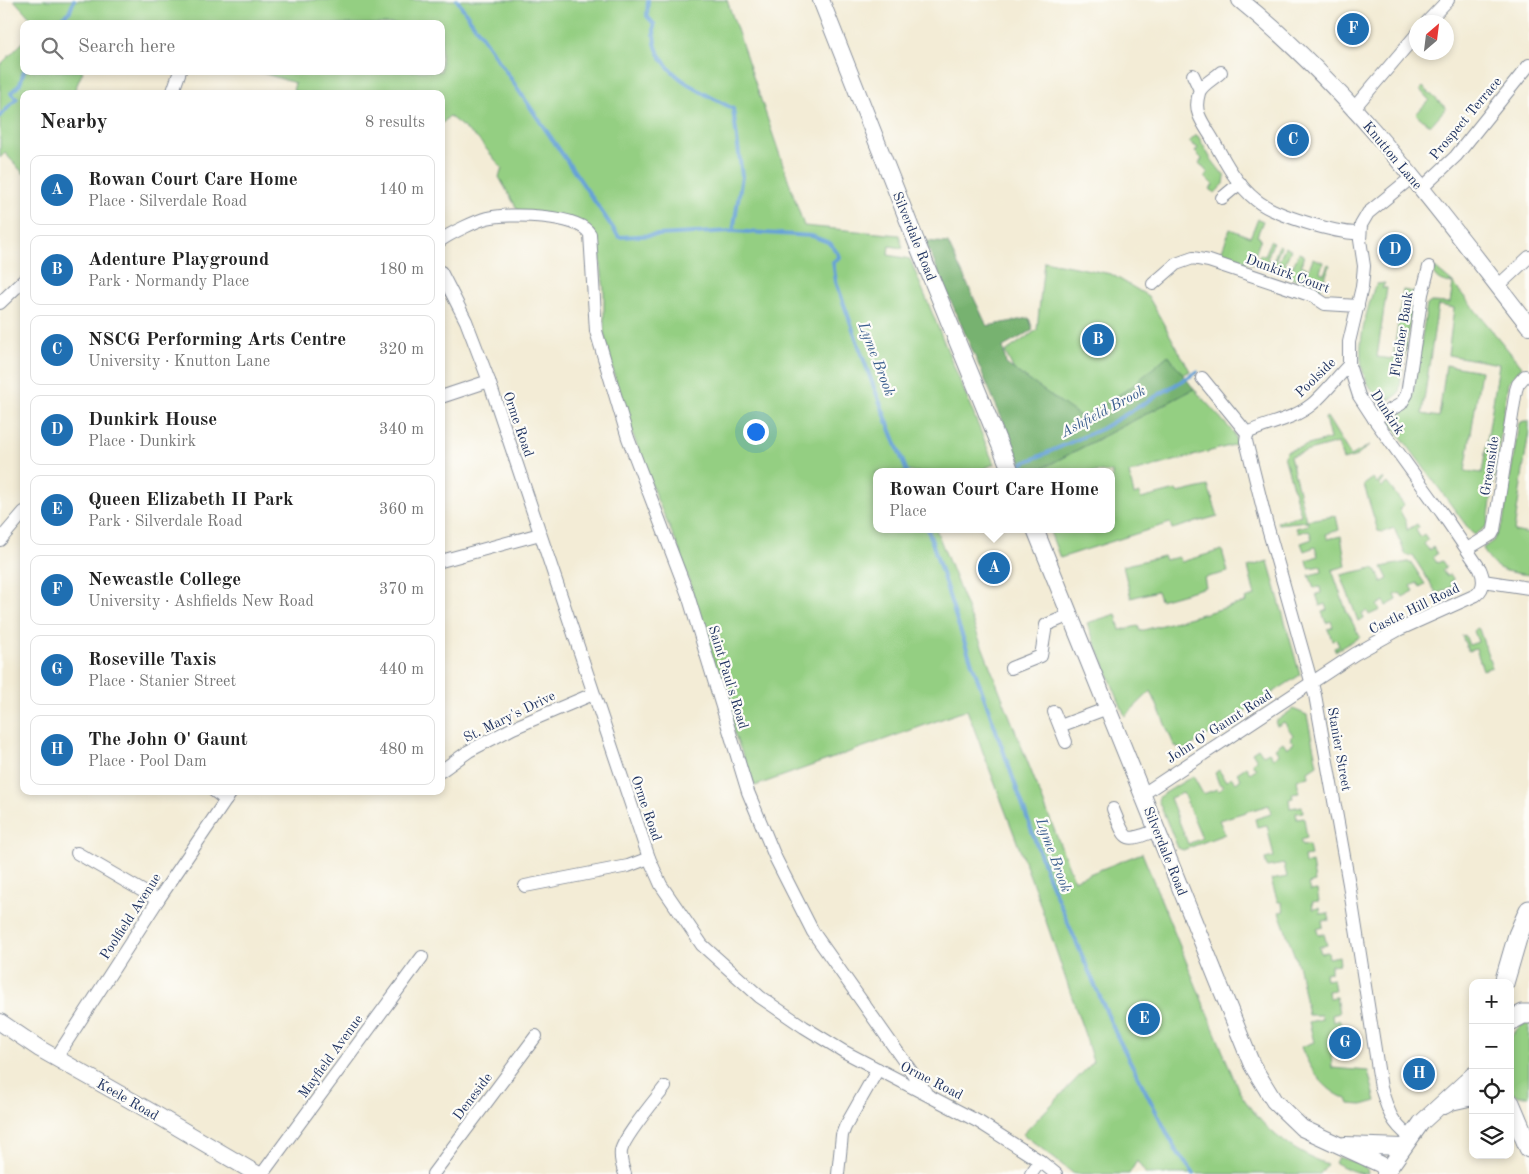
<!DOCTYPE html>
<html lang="en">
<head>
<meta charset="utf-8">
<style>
	body { margin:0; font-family:"Old Standard TT",serif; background:#f6f6f6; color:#222 }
	.controls { position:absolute; right:15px; bottom:15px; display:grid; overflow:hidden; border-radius:10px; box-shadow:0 2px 8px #0003 }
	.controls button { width:45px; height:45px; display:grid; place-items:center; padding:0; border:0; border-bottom:1px solid #e0e0e0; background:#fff; color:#222; font:25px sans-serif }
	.compass { position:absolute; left:1409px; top:15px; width:45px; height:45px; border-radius:50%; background:#fff; box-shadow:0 2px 8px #0003; rotate:28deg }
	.you { position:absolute; left:755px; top:431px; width:18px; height:18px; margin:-12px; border:4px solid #fff; border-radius:50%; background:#1a73e8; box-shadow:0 0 0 8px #1a73e833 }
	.badge { display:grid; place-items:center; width:32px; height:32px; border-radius:50%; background:#1f6fb2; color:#fff; font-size:16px; font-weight:700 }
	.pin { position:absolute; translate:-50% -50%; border:2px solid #fff; box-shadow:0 1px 5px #0006 }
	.popup { position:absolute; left:873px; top:468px; width:242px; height:65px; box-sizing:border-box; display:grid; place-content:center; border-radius:10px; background:#fff; filter:drop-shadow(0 1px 4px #0005); font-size:16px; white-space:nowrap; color:#767676 }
	.popup b { font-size:19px; color:#222 }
	.popup::after { content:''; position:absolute; left:50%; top:100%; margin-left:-10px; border:10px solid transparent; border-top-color:#fff }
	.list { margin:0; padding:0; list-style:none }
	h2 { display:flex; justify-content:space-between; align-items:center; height:65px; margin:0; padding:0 20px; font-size:21px }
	h2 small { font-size:16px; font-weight:400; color:#767676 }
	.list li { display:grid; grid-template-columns:32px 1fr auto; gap:15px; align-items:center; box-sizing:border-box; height:70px; margin:0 10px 10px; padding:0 10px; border:1px solid #e0e0e0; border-radius:10px }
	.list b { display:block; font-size:19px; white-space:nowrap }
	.list p { margin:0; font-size:16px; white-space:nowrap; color:#767676 }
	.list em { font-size:16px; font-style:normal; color:#767676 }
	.icon { flex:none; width:28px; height:28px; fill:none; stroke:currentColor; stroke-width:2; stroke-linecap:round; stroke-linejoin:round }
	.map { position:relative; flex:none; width:1529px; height:1174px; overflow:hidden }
	.search { position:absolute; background:#fff; box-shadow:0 2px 8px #0003; left:20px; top:20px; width:425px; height:55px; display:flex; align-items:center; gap:12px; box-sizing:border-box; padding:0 18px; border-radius:10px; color:#767676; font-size:19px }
	.panel { position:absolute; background:#fff; box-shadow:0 2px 8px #0003; left:20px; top:90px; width:425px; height:705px; border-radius:10px }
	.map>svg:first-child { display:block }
	.green { fill:#94cf82; stroke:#587f70; fill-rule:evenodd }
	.forest { fill:#77b270; stroke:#497067 }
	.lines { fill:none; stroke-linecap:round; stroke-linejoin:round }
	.stream { stroke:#66a2d7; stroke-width:4 }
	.minor-casing { stroke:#878e9a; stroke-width:14 }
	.major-casing { stroke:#878e9a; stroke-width:18 }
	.highway-casing { stroke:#878e9a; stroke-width:21 }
	.minor { stroke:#fff; stroke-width:12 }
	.major { stroke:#fff; stroke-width:16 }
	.highway { stroke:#fff; stroke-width:19 }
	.labels { text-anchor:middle; stroke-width:4.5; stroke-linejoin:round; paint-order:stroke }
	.street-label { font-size:14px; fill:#1b2f5e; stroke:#fdfcf7 }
	.water-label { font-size:15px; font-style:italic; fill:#395d8e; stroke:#fdfcf7 }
</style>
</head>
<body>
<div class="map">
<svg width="1529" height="1174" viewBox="0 0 1529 1174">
	<rect width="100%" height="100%" fill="#fdfcf7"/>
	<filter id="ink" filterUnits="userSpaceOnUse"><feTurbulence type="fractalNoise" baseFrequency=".02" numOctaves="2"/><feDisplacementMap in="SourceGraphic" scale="10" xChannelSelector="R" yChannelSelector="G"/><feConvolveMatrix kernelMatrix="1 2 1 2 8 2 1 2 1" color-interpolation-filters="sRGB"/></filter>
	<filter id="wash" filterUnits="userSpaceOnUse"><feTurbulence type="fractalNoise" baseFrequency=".0096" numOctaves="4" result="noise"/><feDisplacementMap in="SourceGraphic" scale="20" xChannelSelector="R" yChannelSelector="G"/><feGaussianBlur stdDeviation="1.12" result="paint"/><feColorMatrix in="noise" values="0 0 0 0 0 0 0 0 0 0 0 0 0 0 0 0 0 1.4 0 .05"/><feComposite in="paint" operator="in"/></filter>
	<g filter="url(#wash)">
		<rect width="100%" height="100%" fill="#f3ecd6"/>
		<g class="green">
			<path d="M14,0H727L804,226L899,235L903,248L889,246L888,255L910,259L994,464L977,472H876V529H936L1074,880L1142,853L1239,1091C1260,1126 1289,1151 1327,1164L1320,1174H1146L1137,1161L1129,1174H1074L1023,1134L1093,1062L1086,1038L1036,892L967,710L755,786L736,738L680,551L656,497L621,402L604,334V290L598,241L588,230L520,214L499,177L502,168L478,139L449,116L441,125V94H309L293,91L295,83L256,71H441V24H36Z"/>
			<path d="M24,41V71H83L73,94H24V174L5,153L0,158V65Z"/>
			<path d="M1423,87L1446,108L1430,126L1416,114L1429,100L1420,90Z"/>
			<path d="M1195,136H1198L1211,159L1225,177L1224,184L1215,193L1210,189L1213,185L1205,177L1208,173L1199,163L1202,159L1195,152L1198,148L1189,142Z"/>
			<path d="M1258,219L1263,221L1257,236L1261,238L1254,258L1258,259L1260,254L1265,256L1270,241L1273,243L1267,259L1273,262L1279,245L1281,246L1276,259L1279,261L1285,247L1291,250L1285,263L1293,266L1299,253L1304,255L1301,265L1309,269L1313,258L1323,262L1320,272L1324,274L1328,264L1330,265L1321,288L1221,253L1230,229L1250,237Z"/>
			<path d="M1044,261L1111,274L1148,296L1190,371L1140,400L1084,428L1016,374L1005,352L1037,330Z"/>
			<path d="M1435,268L1453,283L1522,367L1508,383L1488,522L1487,526L1475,535L1471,532L1391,423L1392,420L1409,406L1412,399L1427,305L1431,302L1450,303L1453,283C1444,282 1437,281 1433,272ZM1438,305L1454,308L1448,355L1499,364L1482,473L1465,471L1481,371L1446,365L1439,417L1422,414Z"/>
			<path d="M1385,283L1382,288H1387L1377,357L1393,359L1403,290L1414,292L1399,393L1393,398L1380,402C1374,393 1366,383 1363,372C1356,345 1366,315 1374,288L1377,284Z"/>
			<path d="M1194,389L1234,433L1237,444L1129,473L1134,495L1139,493L1141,499L1176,490L1178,493L1208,486L1218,516L1172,529L1170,523L1060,558L1049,529H1112V472H1035Z"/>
			<path d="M1327,417L1351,456L1370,445L1357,456L1343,460L1338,443L1290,456L1306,520L1336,516L1339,530L1326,534L1328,539L1341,536L1346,566L1332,570L1346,610L1360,637L1335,651L1334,648L1339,646L1336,639L1332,640L1328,629L1333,627L1331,621L1326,623L1322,612L1327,610L1325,604L1320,606L1316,594L1321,593L1320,587L1314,588L1309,575L1322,572L1321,566L1309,568L1307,560L1318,556L1315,547L1304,551L1301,543L1312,539L1309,530L1298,533L1296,528L1308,525L1307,521L1278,524L1277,522L1301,515L1284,456L1287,451L1330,439L1325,418Z"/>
			<path d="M1524,421H1529V431L1514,531L1529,534V575C1507,572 1492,571 1483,548L1493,541L1503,523L1519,423Z"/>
			<path d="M1373,478L1377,483L1383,478L1384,480L1379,484L1382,487L1387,483L1404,505L1399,509L1406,522L1407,530L1417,524L1419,527L1416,530L1420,537L1424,534L1428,540L1424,544L1429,550L1433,547L1437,554L1433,557L1437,563L1442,561L1446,567L1442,570L1446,576L1450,574L1454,580L1450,582L1453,586L1437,594L1413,556L1406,555L1394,528L1383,532L1378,531L1364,485Z"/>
			<path d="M1222,550L1228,572L1204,578L1206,587L1160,600L1157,591L1131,598L1123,566L1163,556L1165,560L1179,557L1181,562Z"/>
			<path d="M1268,561L1300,675L1183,751L1174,745L1151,691L1125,716L1087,623L1116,614L1120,630L1138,626L1140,631L1246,602L1245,599L1255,596L1248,567Z"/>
			<path d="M1408,562L1412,564L1425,584L1420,587L1417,583L1411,586L1414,591L1403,597L1400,593L1395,595L1397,600L1386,606L1384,601L1377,605L1380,610L1369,615L1367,611L1362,613L1364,618L1358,621L1341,575L1373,568L1376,570L1382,582L1388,579L1382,567Z"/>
			<path d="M1477,628L1479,629L1492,667L1483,670L1476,649L1468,651L1462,636L1465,635L1469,645L1478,642L1474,631Z"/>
			<path d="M1293,709L1307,715L1317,765L1308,771L1309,777L1297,779L1299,793L1292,794L1293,798L1289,799L1290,808L1302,806L1303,812L1296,813L1297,819L1304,818L1307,838L1300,840L1302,846L1309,845L1311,856L1304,857L1305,864L1312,862L1315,882L1308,884L1310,891L1317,890L1319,901L1312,902L1313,909L1320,908L1321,914L1328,913L1330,920L1322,921L1323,927L1317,929L1318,935L1324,934L1327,945L1319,947L1321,953L1328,952L1329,958L1339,956L1340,964L1331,965V972L1325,973L1326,980L1333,979L1335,990L1328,991L1329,998L1336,997L1339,1013L1332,1015L1333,1022L1340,1020L1341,1029L1330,1035L1332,1068L1368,1071L1376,1101L1362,1105L1349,1104L1347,1099C1324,1091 1309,1068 1301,1047L1314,1042L1309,1022L1322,1019L1321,1015H1308L1299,968L1279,912L1284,911L1281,902H1278L1271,880L1287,877L1284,864L1267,867L1265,859L1274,857L1267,825L1257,827L1255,819L1271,814L1269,805L1219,820L1225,834L1183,850L1178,848L1158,800L1160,796L1193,776L1203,794L1217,789L1219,791L1224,786L1219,784L1215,773L1219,770L1226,781L1231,777L1236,783L1241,779L1237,773L1246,767L1250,773L1256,769L1252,763L1257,760L1252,752L1258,748L1263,755L1269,752L1273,758L1279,754L1275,748L1283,742L1287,748L1294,743L1290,738L1293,735L1284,722L1277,726L1275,722ZM1183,793L1202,838L1188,844L1170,798Z"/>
			<path d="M1529,1022V1096H1518L1510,1092V1038L1519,1027Z"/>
			<path d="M1338,1157L1361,1164L1367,1169L1368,1174C1356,1174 1346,1168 1335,1163Z"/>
		</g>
		<path class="forest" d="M925,241L948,243L987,326L1029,318L1033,330L1003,347L1006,364L1083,418L1131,387L1168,355L1194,389L1035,472H1025Z"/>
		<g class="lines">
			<g class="stream">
				<path d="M457,0L619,237L733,231"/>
				<path d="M648,0L647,16L654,24C654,30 654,37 655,43C664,78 705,93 733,109L742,176L733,231L812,236L830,243L840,257L833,262L836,282L870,377L907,472"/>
				<path d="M55,24L70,11L74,0"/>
				<path d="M0,116L17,98L11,93L20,84L24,71"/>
				<path d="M1017,466L1101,429L1197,372"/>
				<path d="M928,529L957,621L1049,879L1116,1034L1177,1152L1194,1174"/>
			</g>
		</g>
	</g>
	<g filter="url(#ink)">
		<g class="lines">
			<g class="minor-casing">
				<g id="minor">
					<path d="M1427,22L1448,0"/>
					<path d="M1221,72C1215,78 1201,85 1199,93C1197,100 1196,108 1199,115C1202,123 1208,131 1212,138C1224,160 1236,184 1256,200C1274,215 1337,234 1360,233"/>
					<path d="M1193,75L1200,90"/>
					<path d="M172,94L180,71"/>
					<path d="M1354,108L1416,35"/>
					<path d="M1421,189L1456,156L1529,65"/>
					<path d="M1222,198L1240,183"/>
					<path d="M441,240C451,233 476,221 487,218C508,213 579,214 590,234L596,331L628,438L688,595L748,792L776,859L813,932L925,1091"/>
					<path d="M441,272L466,321L489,381L649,858L661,885L702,945L760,997L804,1027L843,1051L979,1122L1040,1161L1056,1174"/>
					<path d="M1153,284L1176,264L1193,258L1209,261L1313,296L1325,304L1358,306"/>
					<path d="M1498,286L1529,257"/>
					<path d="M0,303L24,280"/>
					<path d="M1202,378L1247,433L1246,441L1267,525L1315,695L1349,884L1381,1088C1388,1111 1391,1122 1410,1137"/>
					<path d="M441,397L489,381"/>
					<path d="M1374,419L1401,404L1407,394L1422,294L1429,267"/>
					<path d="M1247,433C1267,423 1292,420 1311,405C1324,395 1337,377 1349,365"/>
					<path d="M0,540L24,512"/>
					<path d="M1467,549L1492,534L1494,530L1516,390L1518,384L1525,376"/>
					<path d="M441,561L540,534"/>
					<path d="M1483,581L1529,588"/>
					<path d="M1011,668L1041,656L1046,625L1070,615"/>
					<path d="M1054,712L1066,742"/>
					<path d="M1060,726L1108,708"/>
					<path d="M441,771L469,751L513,728L593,694"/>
					<path d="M214,791L226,800"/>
					<path d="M1143,794L1355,654L1400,629L1476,595C1485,588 1484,578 1480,569L1442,513L1374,419L1359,396L1349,365V342L1362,287L1364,266L1360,240L1361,225L1368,213L1412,177"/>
					<path d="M1113,809C1127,842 1123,843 1157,830"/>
					<path d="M77,853L158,900"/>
					<path d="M525,886L628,866L649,858"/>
					<path d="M56,1058L158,900L232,791"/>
					<path d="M262,1174L422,957"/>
					<path d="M433,1174L536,1036"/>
					<path d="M625,1174C622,1166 620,1159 621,1151C624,1137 655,1100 665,1087"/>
					<path d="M838,1174L842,1135L845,1127L878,1069"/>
					<path d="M1031,1174L1040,1161"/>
				</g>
			</g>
			<g class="major-casing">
				<g id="major">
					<path d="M821,0L918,246L1011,472"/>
					<path d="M1240,0C1354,92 1440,212 1529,326"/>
					<path d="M1035,529L1252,1065L1274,1101L1302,1128L1380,1164L1388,1170"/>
					<path d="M0,1022L40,1049L155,1114L257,1174"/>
					<path d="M1444,1106L1451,1102L1473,1097"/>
					<path d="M1345,1145L1403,1147"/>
					<path d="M1385,1174L1421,1123L1473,1075"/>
				</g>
			</g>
			<g class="highway-casing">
				<g id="highway">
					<path d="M1504,983L1518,935L1529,910"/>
					<path d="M1510,1021L1523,1014H1529"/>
					<path d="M1510,1103L1529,1148"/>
				</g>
			</g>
			<use href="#minor" class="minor"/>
			<use href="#major" class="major"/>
			<use href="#highway" class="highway"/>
		</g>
	</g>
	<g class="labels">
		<g class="street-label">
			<text transform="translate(1465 118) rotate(-50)" y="5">Prospect Terrace</text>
			<text transform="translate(1393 155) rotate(50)" y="5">Knutton Lane</text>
			<text transform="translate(915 236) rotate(68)" y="5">Silverdale Road</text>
			<text transform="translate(1288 273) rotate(20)" y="5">Dunkirk Court</text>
			<text transform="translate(1401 334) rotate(-81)" y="5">Fletcher Bank</text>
			<text transform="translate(1315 377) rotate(-44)" y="5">Poolside</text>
			<text transform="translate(1388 412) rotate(57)" y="5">Dunkirk</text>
			<text transform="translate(519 424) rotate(71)" y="5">Orme Road</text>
			<text transform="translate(1489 466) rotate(-81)" y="5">Greenside</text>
			<text transform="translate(1414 608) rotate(-26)" y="5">Castle Hill Road</text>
			<text transform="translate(729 677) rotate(73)" y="5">Saint Paul's Road</text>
			<text transform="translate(509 716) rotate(-26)" y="5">St. Mary's Drive</text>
			<text transform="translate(1219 726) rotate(-33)" y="5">John O' Gaunt Road</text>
			<text transform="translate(1340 749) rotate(80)" y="5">Stanier Street</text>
			<text transform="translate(647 808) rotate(71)" y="5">Orme Road</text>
			<text transform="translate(1166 851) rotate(68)" y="5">Silverdale Road</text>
			<text transform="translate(130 916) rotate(-57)" y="5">Poolfield Avenue</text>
			<text transform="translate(330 1056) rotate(-54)" y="5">Mayfield Avenue</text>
			<text transform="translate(932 1080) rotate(27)" y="5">Orme Road</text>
			<text transform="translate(472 1096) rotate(-53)" y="5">Deneside</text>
			<text transform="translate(128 1099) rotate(30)" y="5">Keele Road</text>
		</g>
		<g class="water-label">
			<text transform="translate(877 359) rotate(69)" y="5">Lyme Brook</text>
			<text transform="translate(1103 411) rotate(-28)" y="5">Ashfield Brook</text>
			<text transform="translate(1054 855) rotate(70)" y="5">Lyme Brook</text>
		</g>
	</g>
</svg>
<div class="controls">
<button>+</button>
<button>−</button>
<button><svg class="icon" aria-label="locate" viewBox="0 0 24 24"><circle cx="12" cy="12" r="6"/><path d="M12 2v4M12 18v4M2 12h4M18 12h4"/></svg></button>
<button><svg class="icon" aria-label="layers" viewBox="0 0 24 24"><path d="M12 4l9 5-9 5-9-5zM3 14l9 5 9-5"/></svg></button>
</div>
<svg class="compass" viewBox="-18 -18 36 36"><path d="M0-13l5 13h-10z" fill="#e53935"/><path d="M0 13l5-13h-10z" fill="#767676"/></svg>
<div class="you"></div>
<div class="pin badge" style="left:994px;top:568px">A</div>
<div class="popup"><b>Rowan Court Care Home</b>Place</div>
<div class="pin badge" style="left:1098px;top:340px">B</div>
<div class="pin badge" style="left:1293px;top:140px">C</div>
<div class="pin badge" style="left:1395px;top:250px">D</div>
<div class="pin badge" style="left:1144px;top:1019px">E</div>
<div class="pin badge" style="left:1353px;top:29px">F</div>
<div class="pin badge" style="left:1345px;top:1043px">G</div>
<div class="pin badge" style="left:1419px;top:1074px">H</div>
<div class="search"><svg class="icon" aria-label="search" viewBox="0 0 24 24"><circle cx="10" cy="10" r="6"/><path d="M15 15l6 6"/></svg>Search here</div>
<section class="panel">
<h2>Nearby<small>8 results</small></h2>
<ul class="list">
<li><span class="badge">A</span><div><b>Rowan Court Care Home</b><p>Place · Silverdale Road</p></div><em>140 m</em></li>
<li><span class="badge">B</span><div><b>Adenture Playground</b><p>Park · Normandy Place</p></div><em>180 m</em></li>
<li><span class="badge">C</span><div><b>NSCG Performing Arts Centre</b><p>University · Knutton Lane</p></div><em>320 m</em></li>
<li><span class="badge">D</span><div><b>Dunkirk House</b><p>Place · Dunkirk</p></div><em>340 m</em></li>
<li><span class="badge">E</span><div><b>Queen Elizabeth II Park</b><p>Park · Silverdale Road</p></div><em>360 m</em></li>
<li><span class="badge">F</span><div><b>Newcastle College</b><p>University · Ashfields New Road</p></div><em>370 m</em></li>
<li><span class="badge">G</span><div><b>Roseville Taxis</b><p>Place · Stanier Street</p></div><em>440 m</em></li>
<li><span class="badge">H</span><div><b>The John O' Gaunt</b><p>Place · Pool Dam</p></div><em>480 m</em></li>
</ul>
</section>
</div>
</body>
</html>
